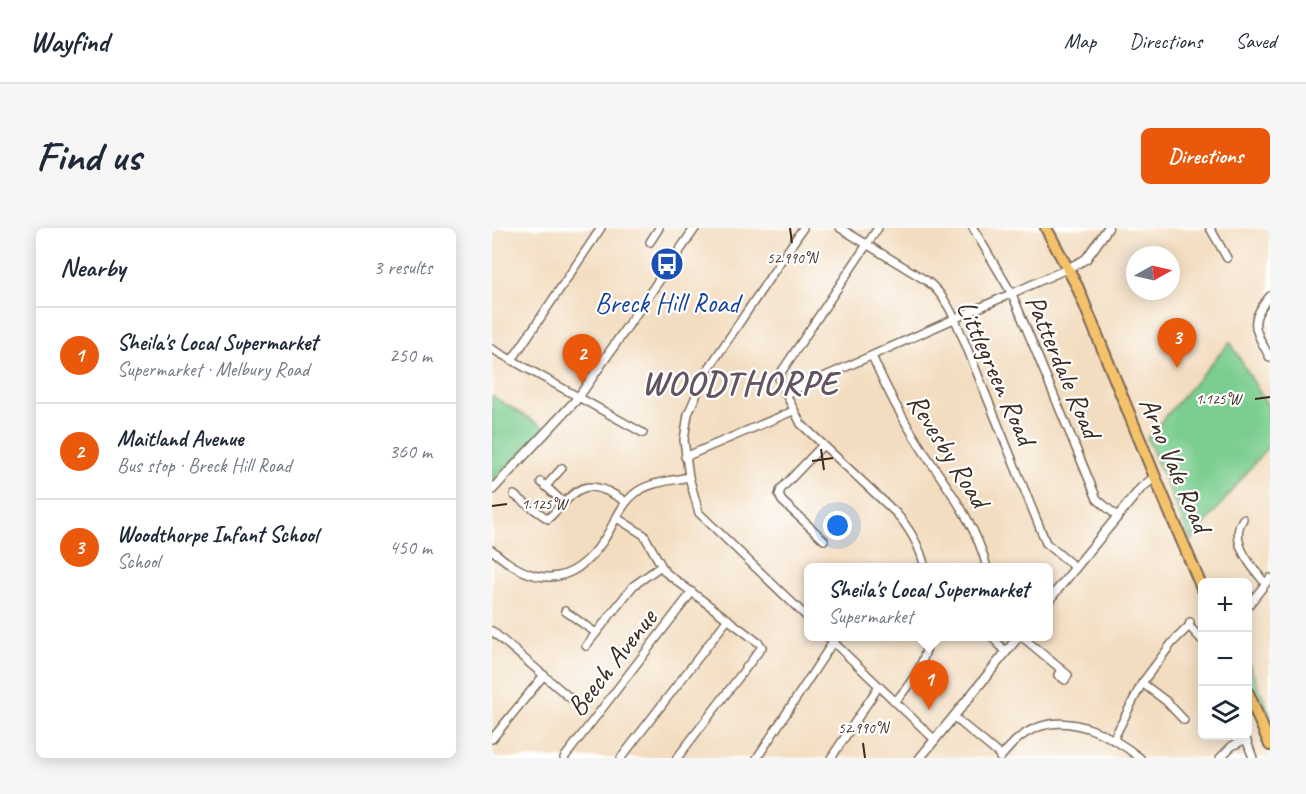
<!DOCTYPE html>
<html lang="en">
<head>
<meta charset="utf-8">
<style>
	body { margin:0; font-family:Caveat,sans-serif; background:#f6f6f7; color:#1f2937 }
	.controls { position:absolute; right:18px; bottom:18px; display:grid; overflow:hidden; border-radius:9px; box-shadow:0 3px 15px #0003 }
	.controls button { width:54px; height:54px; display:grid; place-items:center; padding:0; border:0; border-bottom:2px solid #e0e1e3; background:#fff; color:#1f2937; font:30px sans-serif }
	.compass { position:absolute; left:634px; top:18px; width:54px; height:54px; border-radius:50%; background:#fff; box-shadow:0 3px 15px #0003; rotate:82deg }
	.you { position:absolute; left:346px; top:298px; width:21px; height:21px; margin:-15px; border:4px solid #fff; border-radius:50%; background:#1a73e8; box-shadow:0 0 0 9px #1a73e833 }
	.badge { display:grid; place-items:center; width:39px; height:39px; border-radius:50%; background:#ea580c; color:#fff; font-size:20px; font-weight:700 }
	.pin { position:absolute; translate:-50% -50px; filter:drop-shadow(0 2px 3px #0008) }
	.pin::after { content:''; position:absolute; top:32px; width:21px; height:18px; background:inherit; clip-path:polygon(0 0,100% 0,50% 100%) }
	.popup { position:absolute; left:312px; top:335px; width:249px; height:78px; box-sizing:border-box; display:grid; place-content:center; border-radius:9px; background:#fff; filter:drop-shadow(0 2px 4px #0005); font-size:20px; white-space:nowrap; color:#747a83 }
	.popup b { font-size:22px; color:#1f2937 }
	.popup::after { content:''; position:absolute; left:50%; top:100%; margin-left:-12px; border:12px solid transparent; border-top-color:#fff }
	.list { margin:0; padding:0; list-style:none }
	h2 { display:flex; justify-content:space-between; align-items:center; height:78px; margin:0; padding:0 24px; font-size:26px }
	h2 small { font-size:20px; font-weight:400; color:#747a83 }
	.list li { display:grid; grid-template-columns:39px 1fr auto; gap:18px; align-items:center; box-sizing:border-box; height:96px; padding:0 24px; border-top:2px solid #e0e1e3 }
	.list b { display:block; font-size:22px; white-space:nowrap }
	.list p { margin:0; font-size:20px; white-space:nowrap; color:#747a83 }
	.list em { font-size:20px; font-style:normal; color:#747a83 }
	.icon { flex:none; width:33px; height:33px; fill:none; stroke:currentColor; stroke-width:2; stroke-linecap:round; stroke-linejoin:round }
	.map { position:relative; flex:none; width:778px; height:530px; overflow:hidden; border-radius:9px }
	header { display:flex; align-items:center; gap:36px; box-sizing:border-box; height:84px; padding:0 30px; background:#fff; border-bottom:2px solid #e0e1e3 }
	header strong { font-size:28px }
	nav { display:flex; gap:33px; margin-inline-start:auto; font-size:21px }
	.intro { display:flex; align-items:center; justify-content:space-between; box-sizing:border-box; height:144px; padding:0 36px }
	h1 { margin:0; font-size:42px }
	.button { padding:15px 27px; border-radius:9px; background:#ea580c; color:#fff; font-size:21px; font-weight:700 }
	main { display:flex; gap:36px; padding:0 36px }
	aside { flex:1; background:#fff; border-radius:9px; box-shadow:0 3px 15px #0003 }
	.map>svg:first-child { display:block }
	.green { fill:#7bcd90; stroke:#5b7c57; stroke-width:1.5 }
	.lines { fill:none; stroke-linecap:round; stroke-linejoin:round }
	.minor-casing { stroke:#7b6957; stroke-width:10 }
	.tertiary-casing { stroke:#7b6957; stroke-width:11 }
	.primary-casing { stroke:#7b6957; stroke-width:14 }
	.minor { stroke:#fff; stroke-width:7 }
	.tertiary { stroke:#fff; stroke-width:8 }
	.primary { stroke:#f4c26a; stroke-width:10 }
	.ticks { fill:none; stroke:#3b2a1e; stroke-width:2 }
	.labels { text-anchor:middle; stroke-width:4.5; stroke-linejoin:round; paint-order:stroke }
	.transit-label { font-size:28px; fill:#164399; stroke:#fff }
	.street-label { font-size:28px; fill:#3b2a1e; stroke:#fff }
	.district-label { font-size:34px; font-weight:bold; letter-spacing:1.5px; fill:#635460; stroke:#fff }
	.ticks-label { font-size:15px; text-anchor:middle; fill:#3b2a1e; stroke:#fff; stroke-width:4.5; stroke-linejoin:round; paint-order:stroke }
</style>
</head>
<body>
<header>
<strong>Wayfind</strong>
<nav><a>Map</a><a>Directions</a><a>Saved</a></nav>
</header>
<div class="intro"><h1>Find us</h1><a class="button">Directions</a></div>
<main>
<aside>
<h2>Nearby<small>3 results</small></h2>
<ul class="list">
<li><span class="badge">1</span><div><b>Sheila's Local Supermarket</b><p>Supermarket · Melbury Road</p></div><em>250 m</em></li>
<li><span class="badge">2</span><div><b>Maitland Avenue</b><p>Bus stop · Breck Hill Road</p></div><em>360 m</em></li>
<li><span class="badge">3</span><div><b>Woodthorpe Infant School</b><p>School</p></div><em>450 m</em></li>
</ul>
</aside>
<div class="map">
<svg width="778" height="530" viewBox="0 0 778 530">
	<rect width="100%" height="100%" fill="#fff"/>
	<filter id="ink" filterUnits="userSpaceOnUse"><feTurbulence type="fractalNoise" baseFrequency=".0167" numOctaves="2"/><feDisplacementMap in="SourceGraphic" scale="12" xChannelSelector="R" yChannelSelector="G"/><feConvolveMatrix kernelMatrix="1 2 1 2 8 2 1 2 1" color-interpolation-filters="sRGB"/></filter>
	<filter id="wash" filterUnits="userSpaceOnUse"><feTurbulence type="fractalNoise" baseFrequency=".008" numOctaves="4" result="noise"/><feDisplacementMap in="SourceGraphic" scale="24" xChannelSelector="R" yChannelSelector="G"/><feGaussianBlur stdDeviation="1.35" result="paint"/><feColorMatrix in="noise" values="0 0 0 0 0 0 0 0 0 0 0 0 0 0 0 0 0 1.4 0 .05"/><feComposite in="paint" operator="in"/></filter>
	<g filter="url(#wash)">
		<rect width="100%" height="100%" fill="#f3ddc0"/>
		<g class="green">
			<path d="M738,114L778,182V216L699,313L655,210Z"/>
			<path d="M0,168L53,200L0,254Z"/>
			<path d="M756,434L778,486V508L756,454Z"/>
		</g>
	</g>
	<g filter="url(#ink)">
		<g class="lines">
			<g class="minor-casing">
				<g id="minor">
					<path d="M311,0L215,143L196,186L192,212L197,249L207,285L317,391"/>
					<path d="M348,0L435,53C454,67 464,93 473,115L554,315L584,340"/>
					<path d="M386,0L288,146L287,152L309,196L404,285C419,302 428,318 433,340"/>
					<path d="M481,0L520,66L605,271L626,289"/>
					<path d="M718,0L735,30"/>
					<path d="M158,14L167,0"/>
					<path d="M778,68C755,95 763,101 778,130"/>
					<path d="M0,121L151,205"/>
					<path d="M380,128C394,160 409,189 428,218C453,257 484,294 495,340"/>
					<path d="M20,132L109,0"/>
					<path d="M293,166L577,40"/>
					<path d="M331,217L289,261L287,267L290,273L332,312"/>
					<path d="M193,229L301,183"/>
					<path d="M49,254L72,275"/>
					<path d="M54,258L70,240"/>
					<path d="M22,267L56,291C87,260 92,246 134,274"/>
					<path d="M125,290L152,307L173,344L267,415L270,419L185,530"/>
					<path d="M751,291C736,313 760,339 773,355"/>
					<path d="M0,322C40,358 79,361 111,313C121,299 127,279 141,267C155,254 179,253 197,249"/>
					<path d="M756,378L778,350"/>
					<path d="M73,383L104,405"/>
					<path d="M697,398L710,412"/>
					<path d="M0,403L78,470"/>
					<path d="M335,408L443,512"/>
					<path d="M499,408L514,424"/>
					<path d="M529,408L576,447L573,452L566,447L569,441"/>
					<path d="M94,418L141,358L169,338"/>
					<path d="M650,455L674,473L692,492"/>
					<path d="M403,474C421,453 433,436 437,408"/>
					<path d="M462,489L509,528"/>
					<path d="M753,508L761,530"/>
					<path d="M0,511L52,447"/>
					<path d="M621,512L650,455L680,415L697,398L698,394"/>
					<path d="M72,530L200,364"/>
					<path d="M129,530L236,391"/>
					<path d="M265,530L341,414L347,408"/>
					<path d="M339,530L387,458"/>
					<path d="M508,530C518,518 528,506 544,500C579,485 621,508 648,530"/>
					<path d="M728,530L740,518L754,511"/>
				</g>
			</g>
			<g class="tertiary-casing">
				<g id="tertiary">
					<path d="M577,40L594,31L616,0"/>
					<path d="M0,262L86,170L203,0"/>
					<path d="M557,372L649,260L663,249"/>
					<path d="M428,530L527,408"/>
				</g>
			</g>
			<g class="primary-casing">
				<g id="primary">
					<path d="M554,0L585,58L663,249L710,360"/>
					<path d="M756,465L778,517"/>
				</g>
			</g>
			<use href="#minor" class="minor"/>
			<use href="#tertiary" class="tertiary"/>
			<use href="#primary" class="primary"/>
		</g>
	</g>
	<path class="ticks" d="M298,0L300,15M763,171L778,169M329,221L332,242M320,233L341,230M0,278L15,276M371,515L373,530"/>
	<defs>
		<g id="bus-disc" transform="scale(1.725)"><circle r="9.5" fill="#1a4fb4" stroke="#fff"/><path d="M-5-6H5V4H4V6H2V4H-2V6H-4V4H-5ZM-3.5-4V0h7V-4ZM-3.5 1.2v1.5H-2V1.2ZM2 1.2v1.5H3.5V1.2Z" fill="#fff"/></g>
	</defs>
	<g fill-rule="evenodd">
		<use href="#bus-disc" x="175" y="36"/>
	</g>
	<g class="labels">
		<g class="transit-label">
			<text x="175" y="84">Breck Hill Road</text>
		</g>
		<g class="street-label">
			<text transform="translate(572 138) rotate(67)" y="10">Patterdale Road</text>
			<text transform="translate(505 144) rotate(66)" y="10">Littlegreen Road</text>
			<text transform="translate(457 222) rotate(58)" y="10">Revesby Road</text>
			<text transform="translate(684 236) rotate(67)" y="10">Arno Vale Road</text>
			<text transform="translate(119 434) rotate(-52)" y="10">Beech Avenue</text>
		</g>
		<g class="district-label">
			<text x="248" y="166">WOODTHORPE</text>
		</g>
	</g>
	<g class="ticks-label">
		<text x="300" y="35">52.990°N</text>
		<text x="726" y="176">1.125°W</text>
		<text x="52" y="281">1.125°W</text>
		<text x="371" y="505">52.990°N</text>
	</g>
</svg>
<div class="controls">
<button>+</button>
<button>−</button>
<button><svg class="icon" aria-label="layers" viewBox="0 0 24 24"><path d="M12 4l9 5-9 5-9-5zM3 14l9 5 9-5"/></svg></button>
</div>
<svg class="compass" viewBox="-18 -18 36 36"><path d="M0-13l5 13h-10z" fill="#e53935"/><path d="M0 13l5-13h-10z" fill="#747a83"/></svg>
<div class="you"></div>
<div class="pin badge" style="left:437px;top:482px">1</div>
<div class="popup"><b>Sheila's Local Supermarket</b>Supermarket</div>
<div class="pin badge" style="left:90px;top:156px">2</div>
<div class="pin badge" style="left:685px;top:140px">3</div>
</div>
</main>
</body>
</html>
